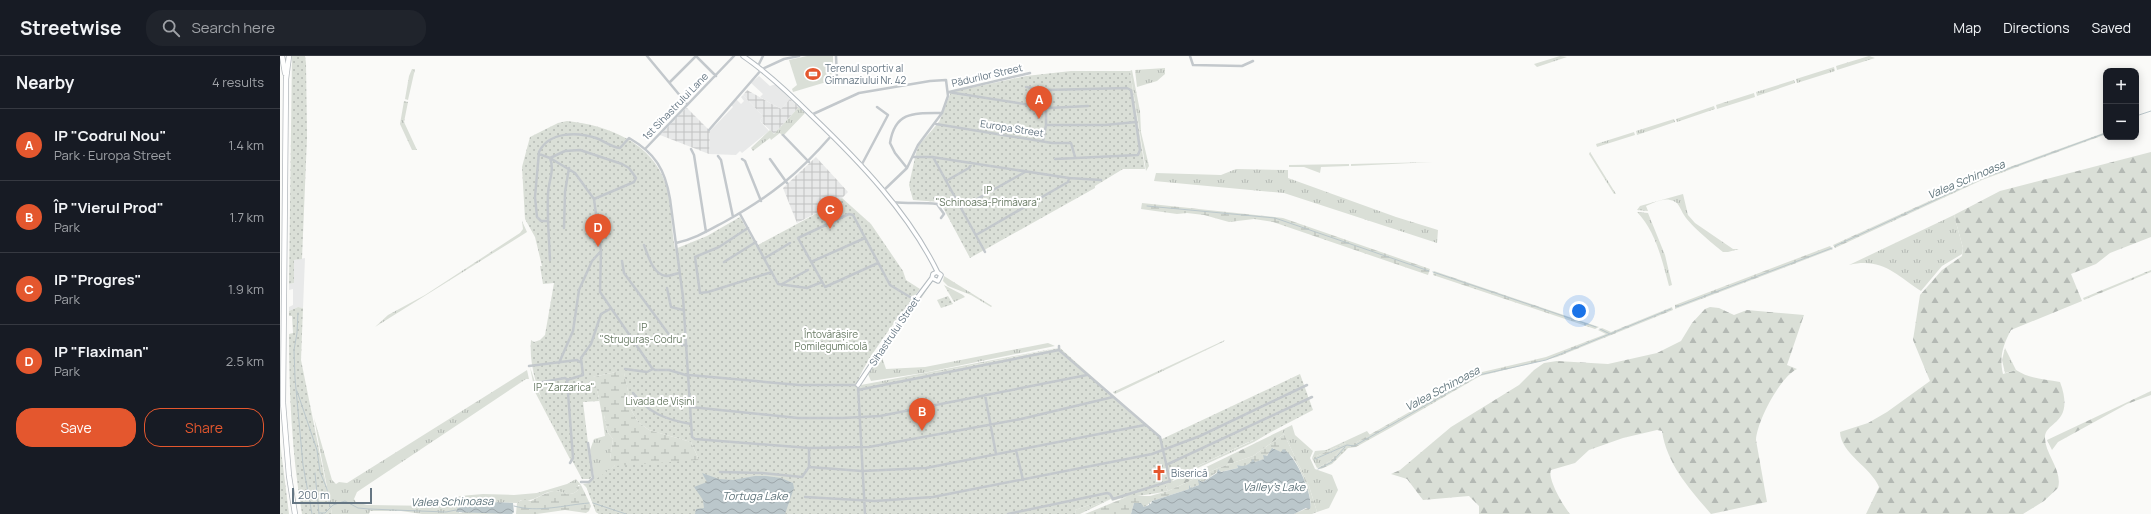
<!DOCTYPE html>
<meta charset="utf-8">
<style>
body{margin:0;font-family:Manrope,sans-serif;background:#20242c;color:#f1f3f6}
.controls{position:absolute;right:12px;top:12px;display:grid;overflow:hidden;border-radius:8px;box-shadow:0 2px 10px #0003}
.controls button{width:36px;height:36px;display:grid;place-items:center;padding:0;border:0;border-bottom:1px solid #363941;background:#171b24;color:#f1f3f6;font:20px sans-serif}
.scale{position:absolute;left:12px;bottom:10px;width:80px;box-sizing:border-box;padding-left:4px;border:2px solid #657683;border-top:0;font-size:11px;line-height:14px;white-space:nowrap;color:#657683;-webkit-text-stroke:3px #fff;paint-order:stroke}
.you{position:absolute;left:1299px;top:255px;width:14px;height:14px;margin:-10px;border:3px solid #fff;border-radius:50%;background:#1a73e8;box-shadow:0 0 0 6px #1a73e833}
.badge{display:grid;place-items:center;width:26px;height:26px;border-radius:50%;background:#e4572e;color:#fff;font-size:13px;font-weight:700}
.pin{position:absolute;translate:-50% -33px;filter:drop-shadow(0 1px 2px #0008)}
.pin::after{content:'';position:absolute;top:21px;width:14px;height:12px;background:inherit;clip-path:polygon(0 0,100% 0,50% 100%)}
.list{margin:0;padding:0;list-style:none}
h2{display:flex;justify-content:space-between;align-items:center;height:52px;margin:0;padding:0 16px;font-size:17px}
h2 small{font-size:13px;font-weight:400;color:#9ea1a6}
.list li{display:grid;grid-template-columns:26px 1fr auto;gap:12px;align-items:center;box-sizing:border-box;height:72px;padding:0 16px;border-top:1px solid #363941}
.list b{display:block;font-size:15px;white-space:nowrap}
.list p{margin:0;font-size:13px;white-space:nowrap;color:#9ea1a6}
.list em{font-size:13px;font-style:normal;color:#9ea1a6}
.actions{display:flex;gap:8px;padding:12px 16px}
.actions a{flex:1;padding:9px 0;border:1px solid #e4572e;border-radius:16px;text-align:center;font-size:14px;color:#e4572e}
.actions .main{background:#e4572e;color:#fff}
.icon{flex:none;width:22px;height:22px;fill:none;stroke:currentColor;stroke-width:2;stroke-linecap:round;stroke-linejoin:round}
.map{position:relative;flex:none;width:1871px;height:458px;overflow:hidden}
header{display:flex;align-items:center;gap:24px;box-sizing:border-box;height:56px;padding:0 20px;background:#171b24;border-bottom:1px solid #363941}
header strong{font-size:19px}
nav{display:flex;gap:22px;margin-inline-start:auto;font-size:14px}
.search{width:280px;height:36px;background:#20242c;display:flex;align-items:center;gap:10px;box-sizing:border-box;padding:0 14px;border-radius:16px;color:#9ea1a6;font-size:15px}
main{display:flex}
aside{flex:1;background:#171b24}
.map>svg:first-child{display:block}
.built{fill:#e8e9e9}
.industrial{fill:url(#industrial-grid)}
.grass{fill:url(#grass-tufts)}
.forest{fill:url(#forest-firs)}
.wetland{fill:url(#wetland-marsh)}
.park{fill:url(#park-dots)}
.pitch{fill:#dadfd7}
.water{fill:url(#water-waves)}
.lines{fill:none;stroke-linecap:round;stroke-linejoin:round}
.stream{stroke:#bbc7cb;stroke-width:1}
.secondary-casing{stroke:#b3babf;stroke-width:5.5}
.highway-casing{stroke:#b4b9bd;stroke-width:6}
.street{stroke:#c3c8cc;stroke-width:2.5}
.secondary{stroke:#fff;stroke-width:3.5}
.highway{stroke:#fff;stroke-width:4.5}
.labels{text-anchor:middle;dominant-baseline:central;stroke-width:4;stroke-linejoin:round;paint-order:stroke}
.poi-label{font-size:10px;fill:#657683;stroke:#fff;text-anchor:start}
.street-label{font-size:10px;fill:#657683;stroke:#fff}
.park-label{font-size:10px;fill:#687a64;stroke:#fff}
.water-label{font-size:11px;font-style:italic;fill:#60757c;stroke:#fff}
</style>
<header>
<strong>Streetwise</strong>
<div class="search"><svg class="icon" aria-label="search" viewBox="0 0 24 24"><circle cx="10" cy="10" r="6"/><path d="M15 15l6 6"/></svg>Search here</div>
<nav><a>Map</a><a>Directions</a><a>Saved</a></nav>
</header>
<main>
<aside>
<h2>Nearby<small>4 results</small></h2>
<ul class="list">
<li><span class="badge">A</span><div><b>IP &quot;Codrul Nou&quot;</b><p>Park · Europa Street</p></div><em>1.4 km</em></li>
<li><span class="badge">B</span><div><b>ÎP &quot;Vierul Prod&quot;</b><p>Park</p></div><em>1.7 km</em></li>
<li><span class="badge">C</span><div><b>IP &quot;Progres&quot;</b><p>Park</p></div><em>1.9 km</em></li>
<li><span class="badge">D</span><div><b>IP &quot;Flaximan&quot;</b><p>Park</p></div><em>2.5 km</em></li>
</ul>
<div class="actions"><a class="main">Save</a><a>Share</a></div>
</aside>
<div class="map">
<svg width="1871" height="458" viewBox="0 0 1871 458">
<defs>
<pattern id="industrial-grid" width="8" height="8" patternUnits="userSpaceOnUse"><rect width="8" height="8" fill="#e8e9e9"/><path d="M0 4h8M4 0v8" fill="none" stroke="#c0c1c2"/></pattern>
<pattern id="grass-tufts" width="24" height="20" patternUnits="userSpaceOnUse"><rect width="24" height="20" fill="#dadfd7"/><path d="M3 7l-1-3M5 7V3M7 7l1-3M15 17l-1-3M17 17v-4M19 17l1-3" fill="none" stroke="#b4b9b4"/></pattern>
<pattern id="forest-firs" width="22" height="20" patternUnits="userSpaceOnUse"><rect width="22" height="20" fill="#dadfd7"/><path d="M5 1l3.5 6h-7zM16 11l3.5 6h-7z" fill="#b4b9b4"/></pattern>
<pattern id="wetland-marsh" width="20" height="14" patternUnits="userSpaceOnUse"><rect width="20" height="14" fill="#dadfd7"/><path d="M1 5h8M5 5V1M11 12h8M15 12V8" fill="none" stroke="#b4b9b4"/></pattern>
<pattern id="park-dots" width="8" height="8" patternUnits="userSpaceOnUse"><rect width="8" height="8" fill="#dadfd7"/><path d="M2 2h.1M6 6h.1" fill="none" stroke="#b4b9b4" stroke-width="1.8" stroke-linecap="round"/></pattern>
<pattern id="water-waves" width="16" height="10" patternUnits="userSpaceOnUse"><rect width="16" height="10" fill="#bbc7cb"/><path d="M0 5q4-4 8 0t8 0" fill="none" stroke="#9ca6aa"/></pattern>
</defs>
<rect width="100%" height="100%" fill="#fafaf8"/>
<path class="built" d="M479 20 490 30 496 28 510 43 501 53 480 41 483 38 471 27Z
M463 39 483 60 480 65 489 75 462 97 460 95 456 99 429 98 430 75 453 51 451 49 456 43 461 48 464 45 461 41Z
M25 202 23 252 18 251 9 255V251L13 249V233L9 234V228L14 227V204Z"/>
<path class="industrial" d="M467 34 501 53 510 43 519 51 494 78 480 65 483 60 463 39Z
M407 52 430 75 429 98 380 79 405 53Z
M536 101 568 136 558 146 517 167 503 132Z"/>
<path class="grass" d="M1280 0 1287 1 1257 11 1254 8Z
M1589 0 1595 2 1557 14 1556 10Z
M1554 11 1555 15 1517 27 1516 23Z
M885 12V18L877 25 857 31 855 14Z
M132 13H135L128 44 125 43 129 20Z
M852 14 860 55 861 76 869 110 866 115 850 15Z
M1514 24 1515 27 1477 40 1476 36Z
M1474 37 1475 41 1437 53 1436 49Z
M124 45 128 46 124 66 137 94H132L120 68Z
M1434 50 1435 53 1397 66 1396 63Z
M519 51 525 57 504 79 502 80 500 77 491 84 490 82 473 95 471 92 490 74 494 78Z
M1394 63 1395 66 1357 79 1356 75Z
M1354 76 1355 79 1317 91 1316 88Z
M1310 96 1336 138H1334L1309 98Z
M1153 106 1071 110V108Z
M1069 108V110L1041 111 1040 117 1024 111H1009V109Z
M956 113 1008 114V122L1116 161 1158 174 1157 187 1004 137 874 125 876 117 941 119Z
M1403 138 1408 159 1415 167 1453 193H1459L1448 196H1443C1432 187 1411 170 1404 159 1400 153 1399 145 1390 144 1383 142 1373 147 1366 150L1368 155 1357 154 1360 150Z
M1357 156 1368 157 1385 199 1392 229 1389 230C1382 204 1376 176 1357 156Z
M1674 159 1683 192 1682 198 1662 210 1641 235C1616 219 1602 201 1569 209Z
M242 165 247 176 95 271 108 259 145 239 240 177 243 173Z
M664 220 712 250 711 251 691 239 668 230 663 225Z
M651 226H652L602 301 606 313 645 311 768 287 775 290 643 317 591 325 588 318Z
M664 229 683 239 685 241 674 246Z
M945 284 943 286 835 338 833 336Z
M777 292H778L580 332 581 329Z
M1725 292 1736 314 1725 317 1722 304Z
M250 311 258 335 292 403 291 405 255 336Z
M247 314 249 323H246L77 436 74 443 76 446 87 449 159 450 180 440 203 438 234 439 257 437 287 428 296 423 301 429H298V434C288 443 284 434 274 435 261 436 258 446 241 444L237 447 210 446 179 448V457L191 455 227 458H142L121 455H90L89 458H52L34 362 52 424 56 428 59 426 67 427Z
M322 359H324L328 377 333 383 330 403 335 410 306 431 303 428 309 427 314 421 310 394 314 383 325 380Z
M1012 369 1015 379 1033 395 1030 402 1035 413 1052 419 1058 434 1049 452 1037 456 1029 430 1002 374Z
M1087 375 1090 379 1075 387H1066L1032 402 1035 395 1046 394Z
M989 377 974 386 892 424V422Z
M1063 391 1050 405 1037 412 1033 404Z
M831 443 800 458H796L795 454 809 449 810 451Z"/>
<path class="forest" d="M1871 96V181L1830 197 1816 208 1791 218 1802 245 1731 274C1723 289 1719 301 1723 318L1736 314C1750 323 1764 323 1780 326 1796 369 1764 365 1765 382 1765 398 1783 415 1778 432L1764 445 1743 458H1586L1599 431C1591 411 1561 398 1560 376L1588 367 1607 356 1650 325 1633 284 1640 239 1662 214 1682 200 1683 192 1674 159 1720 135Z
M1871 214V216L1804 244 1803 242Z
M1430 251 1439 252 1454 259 1467 254 1524 259 1507 309 1517 313C1500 321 1477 365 1476 384L1487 446 1431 458C1410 433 1387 409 1382 375L1377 374 1343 382 1309 394 1295 407 1271 414C1267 423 1284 451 1290 458H1199V450L1189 440 1143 444 1127 423 1111 418 1120 414 1171 371 1239 329 1254 314 1264 307 1277 305 1328 308 1377 297 1401 285 1412 267 1425 253Z
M1871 335V339L1847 348 1778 386 1772 394 1767 384Z
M1002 374 1004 378 973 400 938 412 888 435 885 428 918 415Z"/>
<path class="wetland" d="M1826 76 1824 79 1702 124 1555 192 1553 189 1702 121Z
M862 147 1003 162 1150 213 1148 219 993 166 974 163 949 166 924 159 907 157 897 158 861 153Z
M1550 190 1553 193 1395 253V249Z
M1154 215 1319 271 1315 273 1153 219Z
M1392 251 1393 254 1277 301 1200 320 1112 371 1076 391 1068 392 1052 408 1041 413 1037 412 1050 405 1062 392 1033 404 1032 402 1066 387H1075L1198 317 1266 301 1326 278 1318 274 1322 272 1331 276Z
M336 316H344L349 340V350L358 366 369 374 411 386 419 404 415 458H319L316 456 306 430 335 410 331 407 330 403 333 383 328 377 324 359H322L317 333 313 332V321Z
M1004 378 1029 430 1037 456 1032 458H1014L1030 451C1034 442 1017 403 1010 399 1004 395 998 397 993 392L984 403 962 411 957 409 958 412 940 416V414L923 426 919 425V429L911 432 910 430 909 433 872 445 865 451 854 447 851 458H805L849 440H870L888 435 938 412 973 400Z
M301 429 311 450 309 455 306 457 285 454 257 458H236L237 447C242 443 244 443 251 445 257 442 267 436 274 435 284 434 288 443 298 434L296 431Z"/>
<path class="park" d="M12 0H25L26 7 27 81 22 203 14 204V227L9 228Z
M791 15H850L865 113H843L815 130V132L690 202 660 146 633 144 629 129 636 97 639 89 659 66 671 36 746 20Z
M287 65C328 69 373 87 386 129 392 149 391 172 395 193L427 180 460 161 476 190 558 146 562 142 591 168 623 215 626 224 640 233C629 248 575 315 577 332L780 292 882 383 1020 318 1033 354 974 385 973 384 892 422 893 426 885 428 888 435C868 440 850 439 832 445L831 443 810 451 809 449 795 454 796 458H319L316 456 306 430 335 410 419 404 411 386 369 374 358 366 349 350V340L344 317 336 316 313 321V332H317L319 345 303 346 312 420 310 423H302C281 381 247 332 251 284L254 286 260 284 265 279 274 227 263 228 260 210H262L255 181 245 163 242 111 250 81 278 67Z
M668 240 673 248 661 252 657 244Z
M18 251 23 252 21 304 52 458H22C12 398 9 339 9 278L13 277 12 260H9V255Z
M0 386 9 458H0Z"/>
<path class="pitch" d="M527 0H553V24L513 36 512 33 517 29 509 4Z"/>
<path class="water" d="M992 392 1001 396 1003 393C1015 398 1034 440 1030 453L1026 452 1014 458H851L854 447H861L864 451 869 449V447L871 448 872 445 909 433V429L911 432 919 429 918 424 923 426 937 417 938 413 941 416 958 412 957 409C963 411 969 410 973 403L975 406 984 403 983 399 987 400Z
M422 417 439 423 453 424 475 420H486L501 422 513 427 514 432 505 458H415L416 453 424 452 423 444 414 431 427 426Z
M210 446 233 447 234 456 232 458H227L176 456 179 448Z"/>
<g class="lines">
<path class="stream" d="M1856 60 1871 55
M867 150 995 162 1149 215
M1555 190 1703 122 1826 77
M1153 216 1316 271
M1396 251 1552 192
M18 257 17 277 14 294 15 322 23 409 32 458
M1320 273 1330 278
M17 335 37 394 40 416 47 433 50 451
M1035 403 1067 389 1074 390 1199 319 1266 304 1391 253
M1038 413 1052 406 1065 391
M35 417 39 458
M313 447 346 458
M234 450C258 457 284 449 309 447
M39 457H45L53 449 65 445 78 452 89 453 166 456 176 454"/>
<g class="secondary-casing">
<path id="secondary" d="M463 0C488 17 510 38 532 60 579 105 629 157 658 217
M578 329 625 258 652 222 653 218 657 216 661 219 658 225 652 222"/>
</g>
<g class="highway-casing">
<path id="highway" d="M2 0 5 17
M9 0 6 23 3 347 9 420 15 458"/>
</g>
<path class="street" d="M367 0 407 48
M910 0 913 9 962 10 973 5
M478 10 483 0
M554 25 557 22 556 0
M390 26 416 0 436 20
M746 31 766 34 847 32 851 34 856 66 825 69H766
M668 36 769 52 808 50
M669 36 750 17
M531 59 579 37 650 25 666 24 668 40 662 57 638 89 627 112 603 135
M656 68 772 87H791L795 101
M429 74 482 13 504 3 519 0
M503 79 529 106
M763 85 766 69V34
M366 92 454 0
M411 93 414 99 426 176
M259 98 270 102 295 117 314 143 321 195 312 205 299 234 293 275 279 307
M438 100 441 104 453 161
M633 101H652L789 122 821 124
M653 101 705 196
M462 103 465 105 481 145
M490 103 507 127
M775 103 858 99 860 94 856 66
M581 110 608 59 597 51
M627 112 615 97 610 87C615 55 634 57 662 57
M666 125 689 112 692 107
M613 146C628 148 642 146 657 148L664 158 661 162
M681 152 745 116
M460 158 498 228 527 232 542 226
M268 165H261L257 161 255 141 259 96C269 75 298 76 316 82 324 85 331 91 340 92L349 82C375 97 385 113 390 143L403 241 412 381 415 383 529 392 589 391 741 363 833 341
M284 172 285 136 289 112
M468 172 439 191 415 201 420 237 428 236 492 216
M696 179 788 126 789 122
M396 187C415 183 429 174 446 165 491 140 518 118 552 79
M364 189C368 199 373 219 386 220 390 220 395 218 399 217
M321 195 320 236 372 312 375 314H389L409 320
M485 202 510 187
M270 204C269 182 267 160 268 139 268 126 275 115 270 102L285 95 300 94 342 108 349 112 356 122 354 126 314 143
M342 205 344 217 390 280 395 286 407 290
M444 206 476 186
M531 206 585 182
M598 207 545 231 518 182 569 158 573 159 610 229 635 244
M502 228 528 214
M387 232 391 251 403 254
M249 310 297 304 300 306
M345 313 367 316 373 313
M409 319 519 329H578L585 458
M257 327 285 322 288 324
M578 334 779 294
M353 337C368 357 387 364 411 368
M705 339 716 398
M411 351 518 362H563L600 360 807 319
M736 394 743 424
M290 407 293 402 287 324 303 319 301 302 311 288 321 258 330 253
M886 409 1032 341
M529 411 582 415 646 412 865 369
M440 416 482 417 522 421 529 411V392
M301 426H309L313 422 308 387
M525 441 595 445 653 441 872 398 920 380 1027 329
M728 458 827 437 830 438 833 443 890 425 880 381 779 294V290"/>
<use href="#secondary" class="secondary"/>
<use href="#highway" class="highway"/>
</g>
<defs>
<g id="stadium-bare" transform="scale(1.2)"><path d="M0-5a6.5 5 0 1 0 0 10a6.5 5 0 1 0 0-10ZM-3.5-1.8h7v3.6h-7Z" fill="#e4572e" stroke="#fff" stroke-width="2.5" paint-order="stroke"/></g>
<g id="church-bare" transform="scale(1.2)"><path d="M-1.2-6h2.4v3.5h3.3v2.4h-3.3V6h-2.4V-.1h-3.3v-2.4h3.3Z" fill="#e4572e" stroke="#fff" stroke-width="2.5" paint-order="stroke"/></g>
</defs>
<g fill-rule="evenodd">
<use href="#stadium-bare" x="533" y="18"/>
<use href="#church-bare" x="879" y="417"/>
</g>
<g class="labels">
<g class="poi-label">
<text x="545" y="12">Terenul sportiv al<tspan x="545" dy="12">Gimnaziului Nr. 42</tspan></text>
<text x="891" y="417">Biserică</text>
</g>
<g class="street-label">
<text transform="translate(707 19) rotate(-13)">Pădurilor Street</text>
<text transform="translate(395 50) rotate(-46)">1st Sihastrului Lane</text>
<text transform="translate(732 72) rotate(9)">Europa Street</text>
<text transform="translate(614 275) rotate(-56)">Sihastrului Street</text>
</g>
<g class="park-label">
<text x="708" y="134">IP<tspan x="708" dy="12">"Schinoasa-Primăvara"</tspan></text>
<text x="363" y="271">IP<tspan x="363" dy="12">"Struguraș-Codru"</tspan></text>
<text x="551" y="278">Întovărășire<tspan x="551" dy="12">Pomilegumicolă</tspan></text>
<text x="284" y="331">IP "Zarzarica"</text>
<text x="380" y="345">Livada de Vișini</text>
</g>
<g class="water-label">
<text transform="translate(1686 123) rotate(-23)">Valea Schinoasa</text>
<text transform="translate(1162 332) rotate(-28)">Valea Schinoasa</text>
<text x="994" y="430">Valley's Lake</text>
<text x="475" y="439">Tortuga Lake</text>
<text transform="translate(172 445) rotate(-1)">Valea Schinoasa</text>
</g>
</g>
</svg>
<div class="controls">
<button>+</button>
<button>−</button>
</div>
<div class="scale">200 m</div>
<div class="you"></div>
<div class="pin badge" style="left:759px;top:63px">A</div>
<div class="pin badge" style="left:642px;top:375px">B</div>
<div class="pin badge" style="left:550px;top:173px">C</div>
<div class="pin badge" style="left:318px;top:191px">D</div>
</div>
</main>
